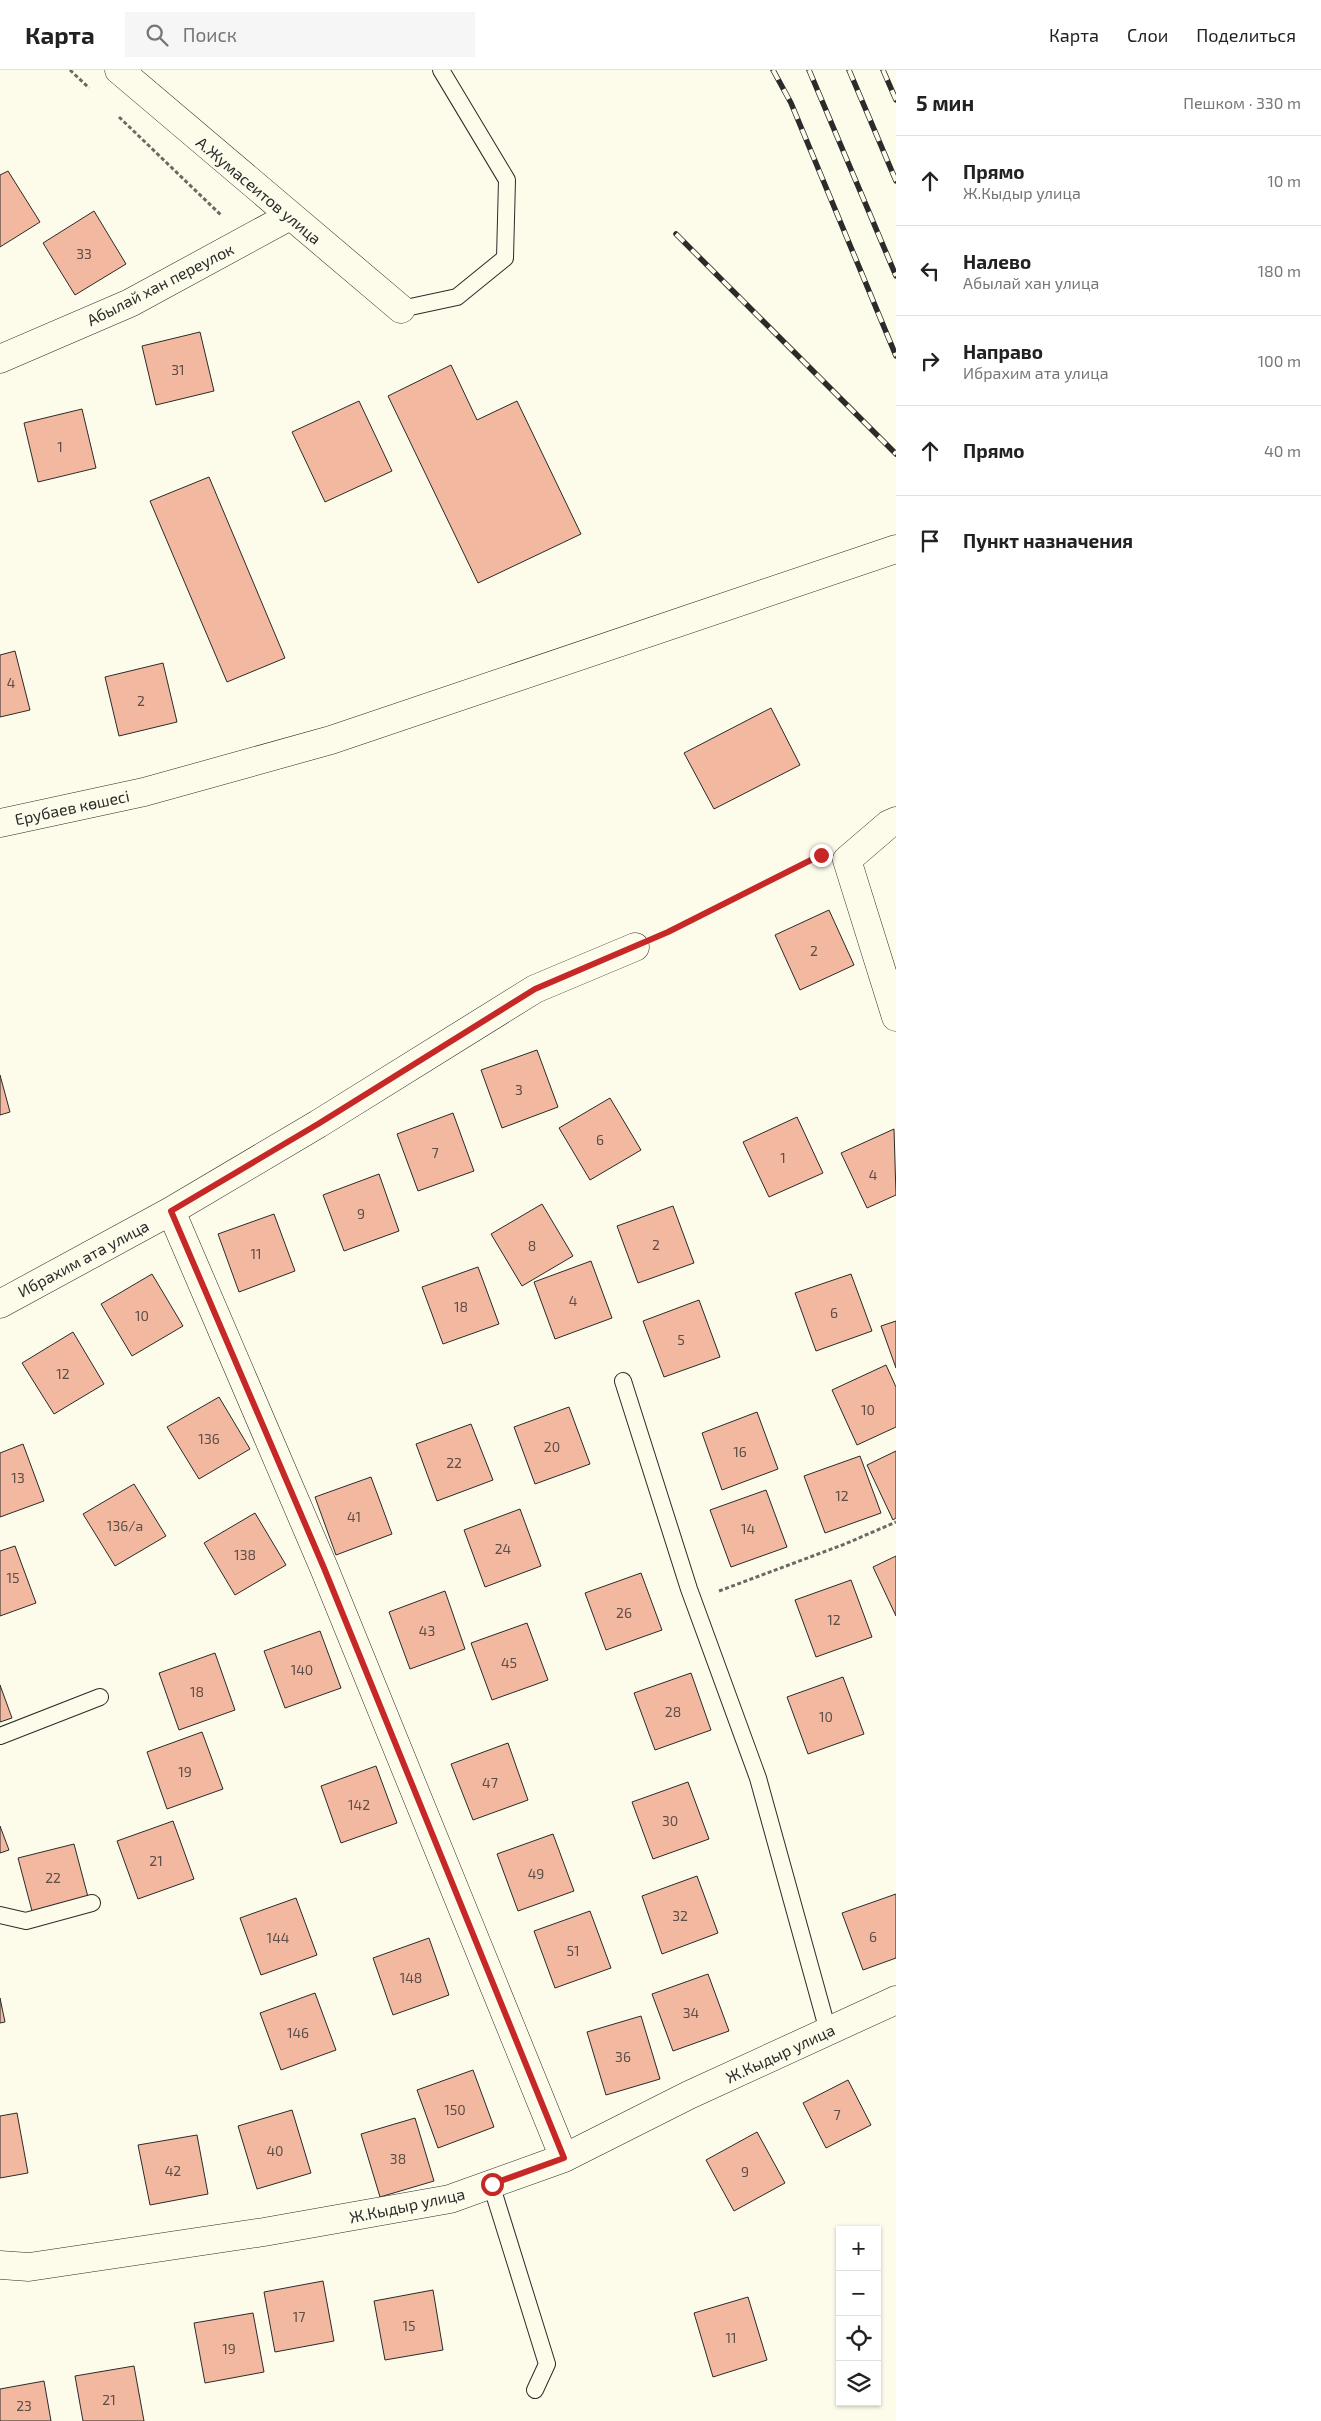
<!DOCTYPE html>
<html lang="ru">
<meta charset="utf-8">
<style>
body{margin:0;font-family:"Exo 2",sans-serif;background:#f6f6f6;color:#222}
.controls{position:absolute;right:15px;bottom:15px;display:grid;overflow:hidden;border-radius:0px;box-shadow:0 1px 4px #0004}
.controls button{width:45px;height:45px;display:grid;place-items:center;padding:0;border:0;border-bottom:1px solid #e0e0e0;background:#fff;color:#222;font:25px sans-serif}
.stop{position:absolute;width:15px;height:15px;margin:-11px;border:4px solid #c62828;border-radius:50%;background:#fff}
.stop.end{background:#c62828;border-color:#fff;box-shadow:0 1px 5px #0008}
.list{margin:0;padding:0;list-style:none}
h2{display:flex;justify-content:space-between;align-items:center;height:65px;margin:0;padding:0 20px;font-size:21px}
h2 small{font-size:16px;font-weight:400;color:#767676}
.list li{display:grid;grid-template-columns:32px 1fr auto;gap:15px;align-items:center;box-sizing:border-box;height:90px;padding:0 20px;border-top:1px solid #e0e0e0}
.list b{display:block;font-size:19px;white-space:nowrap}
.list p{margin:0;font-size:16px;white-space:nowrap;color:#767676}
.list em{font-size:16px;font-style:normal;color:#767676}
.icon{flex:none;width:28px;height:28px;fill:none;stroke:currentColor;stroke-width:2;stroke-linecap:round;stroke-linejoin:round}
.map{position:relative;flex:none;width:896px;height:2351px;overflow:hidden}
header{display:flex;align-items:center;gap:30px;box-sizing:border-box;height:70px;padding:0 25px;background:#fff;border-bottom:1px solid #e0e0e0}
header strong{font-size:24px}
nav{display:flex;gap:28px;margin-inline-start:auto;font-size:18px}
.search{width:350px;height:45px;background:#f6f6f6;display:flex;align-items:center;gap:12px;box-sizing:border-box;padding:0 18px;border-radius:0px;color:#767676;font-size:19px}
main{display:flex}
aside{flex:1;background:#fff}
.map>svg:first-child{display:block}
.building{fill:#f2b8a0;stroke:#2b2b2b}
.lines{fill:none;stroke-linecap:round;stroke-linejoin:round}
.service-casing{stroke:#2b2b2b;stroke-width:18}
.minor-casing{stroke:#2b2b2b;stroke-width:29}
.secondary-casing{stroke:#2b2b2b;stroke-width:29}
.path{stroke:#6a6964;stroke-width:3;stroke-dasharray:4 2.5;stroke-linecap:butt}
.service{stroke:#fdfbea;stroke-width:16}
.minor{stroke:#fdfbea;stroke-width:28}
.secondary{stroke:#fdfbea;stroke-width:28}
.rail-casing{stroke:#2b2b2b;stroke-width:5.5}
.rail{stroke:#fdfbea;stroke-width:4;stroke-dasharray:11;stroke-linecap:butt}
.route{stroke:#c62828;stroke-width:6}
.labels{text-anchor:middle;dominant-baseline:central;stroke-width:4;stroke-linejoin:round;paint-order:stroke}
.number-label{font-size:14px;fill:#5d4e48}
.street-label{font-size:16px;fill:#2b2b2b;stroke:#fdfbea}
</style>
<header>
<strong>Карта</strong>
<div class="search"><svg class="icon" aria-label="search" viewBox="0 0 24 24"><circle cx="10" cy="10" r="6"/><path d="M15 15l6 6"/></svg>Поиск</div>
<nav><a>Карта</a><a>Слои</a><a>Поделиться</a></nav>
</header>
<main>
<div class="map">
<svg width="896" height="2351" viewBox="0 0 896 2351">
<rect width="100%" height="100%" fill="#fdfbea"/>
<path class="building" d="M8 101 40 152 0 177V105Z
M94 141 126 194 75 225 43 173Z
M200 262 214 321 156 335 142 276Z
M451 295 477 350 517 331 581 464 478 513 388 326Z
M359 331 392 401 325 432 292 362Z
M82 339 96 398 38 412 24 353Z
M209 407 285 588 227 612 150 431Z
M15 581 30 640 0 647V585Z
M163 593 177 652 119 666 105 607Z
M771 638 800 695 714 739 684 683Z
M829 840 854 895 800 920 775 865Z
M537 980 558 1037 502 1058 481 1000Z
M0 1005 10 1042 0 1045Z
M610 1028 641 1080 590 1110 559 1058Z
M453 1043 474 1101 418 1121 397 1064Z
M797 1047 823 1103 769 1127 743 1072Z
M894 1059 896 1125 867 1138 841 1083Z
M379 1104 399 1161 344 1181 323 1125Z
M542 1134 573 1186 522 1216 491 1164Z
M673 1136 694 1193 638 1213 617 1156Z
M274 1144 295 1201 239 1222 218 1164Z
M591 1191 612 1248 555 1269 534 1212Z
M478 1197 499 1254 443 1274 422 1217Z
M152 1204 183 1256 132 1286 101 1234Z
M851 1204 872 1261 816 1281 795 1223Z
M699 1230 720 1287 664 1307 643 1251Z
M896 1251V1298L881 1256Z
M73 1262 104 1314 54 1344 22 1293Z
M886 1295 896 1317V1357L857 1375 832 1320Z
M219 1327 250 1379 199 1409 167 1357Z
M569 1337 590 1394 535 1414 514 1357Z
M757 1342 778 1399 722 1420 702 1363Z
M471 1354 493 1410 437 1431 416 1374Z
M23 1374 44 1431 0 1447V1383Z
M896 1381V1448L893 1450 867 1395Z
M860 1386 881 1443 825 1463 804 1406Z
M371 1407 392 1464 336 1485 315 1427Z
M134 1414 166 1466 115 1496 83 1444Z
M766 1420 787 1477 731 1497 710 1440Z
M520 1439 541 1496 485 1517 464 1460Z
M255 1443 286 1495 235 1525 204 1473Z
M15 1476 36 1533 0 1546V1481Z
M896 1486V1546L873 1497Z
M641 1503 662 1560 606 1580 585 1523Z
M851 1510 872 1567 816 1587 795 1530Z
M445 1521 465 1579 410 1599 389 1542Z
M527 1553 548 1610 492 1630 471 1573Z
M320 1561 341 1618 285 1638 264 1581Z
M215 1583 235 1640 179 1660 159 1603Z
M691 1603 711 1660 655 1680 634 1623Z
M843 1607 864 1664 808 1684 787 1627Z
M0 1615 12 1648 0 1652Z
M202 1662 223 1719 167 1739 147 1682Z
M508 1673 528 1730 473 1750 451 1694Z
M376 1696 397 1753 341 1773 321 1716Z
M688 1712 709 1769 653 1789 632 1732Z
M173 1751 194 1809 138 1829 117 1771Z
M0 1756 9 1780 0 1783Z
M553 1764 574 1821 518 1841 497 1784Z
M74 1774 88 1827 32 1841 18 1788Z
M697 1806 718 1863 662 1884 642 1826Z
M896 1824V1888L863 1900 842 1843Z
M296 1828 317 1885 261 1905 240 1848Z
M590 1841 611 1898 555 1918 534 1861Z
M429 1868 449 1925 393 1945 373 1888Z
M708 1904 729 1961 673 1981 652 1924Z
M315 1923 336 1980 281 2000 260 1943Z
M0 1928 5 1952 0 1953Z
M641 1946 660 2009 606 2025 587 1962Z
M473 2000 494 2057 438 2078 417 2020Z
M848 2010 871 2055 826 2078 803 2033Z
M292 2040 311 2103 257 2119 238 2056Z
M17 2043 28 2103 0 2108V2046Z
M415 2048 434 2111 380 2127 361 2064Z
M757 2062 785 2113 734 2141 706 2090Z
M197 2065 208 2124 150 2135 138 2075Z
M323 2211 334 2271 275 2282 264 2222Z
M433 2220 443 2280 385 2290 374 2231Z
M748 2227 767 2290 713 2307 694 2243Z
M253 2243 264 2302 205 2313 194 2253Z
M134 2296 144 2351H83L75 2306Z
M44 2311 51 2351H0V2319Z"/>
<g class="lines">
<g class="service-casing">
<path id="service" d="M401 239 457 227 505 188 507 110 441 0
M623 1311 689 1519 758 1708 828 1961
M0 1666 100 1627
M0 1845 26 1851 92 1833
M491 2114 547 2294 535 2320"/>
</g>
<g class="minor-casing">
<path id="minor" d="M119 0 401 239
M0 289 130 233 290 146
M896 751 889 754 847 790 896 947
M171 1141 324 1498 564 2088
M0 1234 171 1141 318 1054 535 919 635 877
M0 2195 29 2197 264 2162 450 2129 564 2088 689 2025 896 1930"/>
</g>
<g class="secondary-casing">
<path id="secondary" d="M0 753 144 722 331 670 896 479"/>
</g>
<path class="path" d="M70 0 89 18
M119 47 221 145
M664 864 815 788
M719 1521 845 1474 896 1452"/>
<use href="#service" class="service"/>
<use href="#minor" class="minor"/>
<use href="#secondary" class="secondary"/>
<g class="rail-casing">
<path id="rail" d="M773 0 791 33 896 286
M809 0 896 206
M849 0 896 111
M883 0 896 30
M676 164 896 384"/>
</g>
<use href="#rail" class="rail"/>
</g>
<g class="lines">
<path class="route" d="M492 2114 564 2088 324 1498 171 1141 318 1054 535 919 668 862 821 785"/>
</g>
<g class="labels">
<g class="number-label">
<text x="84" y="183">33</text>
<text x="178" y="299">31</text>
<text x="60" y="376">1</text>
<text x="11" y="612">4</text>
<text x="141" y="630">2</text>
<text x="814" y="880">2</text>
<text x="519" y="1019">3</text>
<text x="600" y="1069">6</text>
<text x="435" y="1082">7</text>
<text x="783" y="1087">1</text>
<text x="873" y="1104">4</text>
<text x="361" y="1143">9</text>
<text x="656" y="1174">2</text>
<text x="532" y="1175">8</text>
<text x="256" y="1183">11</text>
<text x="573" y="1230">4</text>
<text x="461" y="1236">18</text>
<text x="834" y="1242">6</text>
<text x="142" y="1245">10</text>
<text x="681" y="1269">5</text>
<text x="63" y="1303">12</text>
<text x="868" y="1339">10</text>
<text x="209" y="1368">136</text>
<text x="552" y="1376">20</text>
<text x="740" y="1381">16</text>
<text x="454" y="1392">22</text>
<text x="18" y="1407">13</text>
<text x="842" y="1425">12</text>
<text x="354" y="1446">41</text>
<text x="125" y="1455">136/а</text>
<text x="748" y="1458">14</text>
<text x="503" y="1478">24</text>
<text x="245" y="1484">138</text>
<text x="13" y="1507">15</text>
<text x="624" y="1542">26</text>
<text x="834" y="1549">12</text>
<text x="427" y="1560">43</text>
<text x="509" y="1592">45</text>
<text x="302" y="1599">140</text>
<text x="197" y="1621">18</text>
<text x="673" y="1641">28</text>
<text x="826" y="1646">10</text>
<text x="185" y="1701">19</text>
<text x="490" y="1712">47</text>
<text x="359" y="1734">142</text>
<text x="670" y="1750">30</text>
<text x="156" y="1790">21</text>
<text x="536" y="1803">49</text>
<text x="53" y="1807">22</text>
<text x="680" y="1845">32</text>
<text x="873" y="1866">6</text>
<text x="278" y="1867">144</text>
<text x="573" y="1880">51</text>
<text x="411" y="1907">148</text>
<text x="691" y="1942">34</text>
<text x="298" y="1962">146</text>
<text x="623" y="1986">36</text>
<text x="455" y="2039">150</text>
<text x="837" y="2044">7</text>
<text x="275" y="2080">40</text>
<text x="398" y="2088">38</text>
<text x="173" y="2100">42</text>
<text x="745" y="2101">9</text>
<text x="299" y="2246">17</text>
<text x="409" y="2255">15</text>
<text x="731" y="2267">11</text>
<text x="229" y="2278">19</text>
<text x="109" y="2329">21</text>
<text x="24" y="2335">23</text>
</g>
<g class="street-label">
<text transform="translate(259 120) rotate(40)">А.Жумасеитов улица</text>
<text transform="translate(160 214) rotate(-27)">Абылай хан переулок</text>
<text transform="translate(72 737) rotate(-12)">Ерубаев көшесі</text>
<text transform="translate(83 1188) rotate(-28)">Ибрахим ата улица</text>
<text transform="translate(780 1983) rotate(-25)">Ж.Кыдыр улица</text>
<text transform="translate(407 2135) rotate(-12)">Ж.Кыдыр улица</text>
</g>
</g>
</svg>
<div class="controls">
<button>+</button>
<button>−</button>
<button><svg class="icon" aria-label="locate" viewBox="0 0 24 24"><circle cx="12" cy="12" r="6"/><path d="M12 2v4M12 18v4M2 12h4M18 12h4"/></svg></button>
<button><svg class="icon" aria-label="layers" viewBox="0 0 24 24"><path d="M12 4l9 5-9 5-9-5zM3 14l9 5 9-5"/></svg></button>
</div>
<div class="stop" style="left:492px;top:2114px"></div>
<div class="stop end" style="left:821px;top:785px"></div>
</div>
<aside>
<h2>5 мин<small>Пешком · 330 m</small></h2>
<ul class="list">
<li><svg class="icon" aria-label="ahead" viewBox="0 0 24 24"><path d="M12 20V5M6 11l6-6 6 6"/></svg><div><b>Прямо</b><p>Ж.Кыдыр улица</p></div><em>10 m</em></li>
<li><svg class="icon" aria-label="left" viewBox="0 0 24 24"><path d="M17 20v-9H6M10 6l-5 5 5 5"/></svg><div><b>Налево</b><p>Абылай хан улица</p></div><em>180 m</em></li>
<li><svg class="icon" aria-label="right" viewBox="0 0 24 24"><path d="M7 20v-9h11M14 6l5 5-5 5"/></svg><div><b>Направо</b><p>Ибрахим ата улица</p></div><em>100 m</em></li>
<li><svg class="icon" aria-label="ahead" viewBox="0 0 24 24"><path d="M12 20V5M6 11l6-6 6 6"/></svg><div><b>Прямо</b></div><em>40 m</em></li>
<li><svg class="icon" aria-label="arrive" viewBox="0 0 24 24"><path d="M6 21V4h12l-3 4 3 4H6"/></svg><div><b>Пункт назначения</b></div></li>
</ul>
</aside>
</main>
